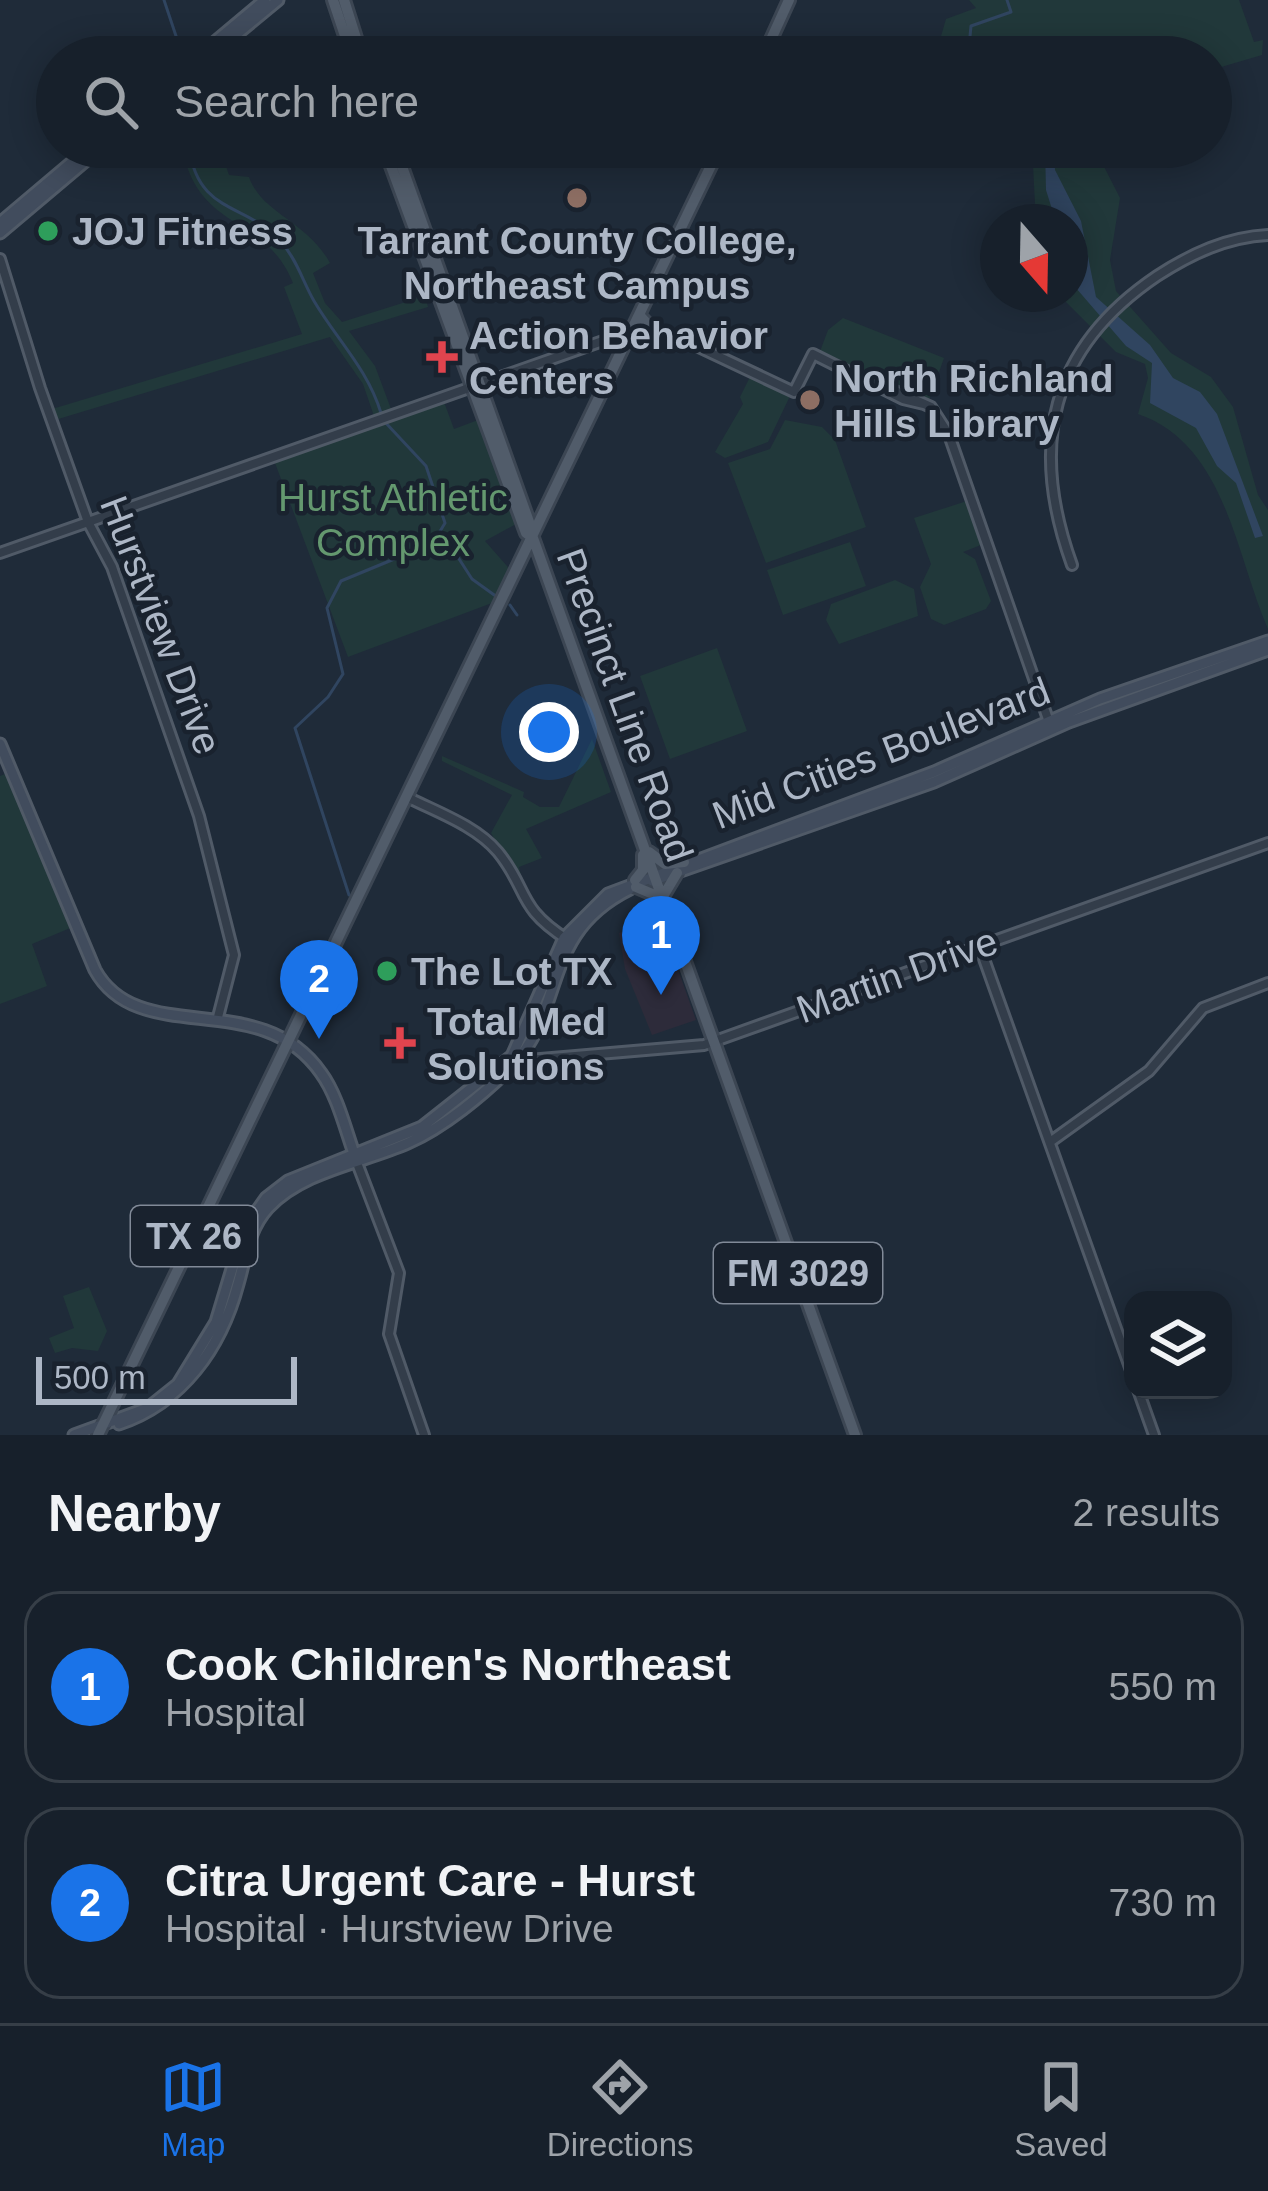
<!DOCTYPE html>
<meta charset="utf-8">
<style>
body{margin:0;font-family:Arial,sans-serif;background:#202833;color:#f1f3f6}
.controls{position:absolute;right:36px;bottom:36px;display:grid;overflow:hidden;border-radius:24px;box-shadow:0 6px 30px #0003}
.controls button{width:108px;height:108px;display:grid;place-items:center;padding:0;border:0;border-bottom:3px solid #363e47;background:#17202b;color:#f1f3f6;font:60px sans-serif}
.compass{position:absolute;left:980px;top:204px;width:108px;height:108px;border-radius:50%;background:#17202b;box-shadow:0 6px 30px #0003;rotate:160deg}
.scale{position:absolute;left:36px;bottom:30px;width:261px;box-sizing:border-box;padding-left:12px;border:6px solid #adb7c6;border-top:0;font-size:33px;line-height:42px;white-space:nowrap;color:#adb7c6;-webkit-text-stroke:9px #19222e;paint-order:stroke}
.you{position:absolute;left:549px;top:732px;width:42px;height:42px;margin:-30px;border:9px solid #fff;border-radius:50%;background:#1a73e8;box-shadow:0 0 0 18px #1a73e833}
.badge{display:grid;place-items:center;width:78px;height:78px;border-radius:50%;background:#1a73e8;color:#fff;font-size:39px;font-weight:700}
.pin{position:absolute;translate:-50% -99px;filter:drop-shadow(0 3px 6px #0008)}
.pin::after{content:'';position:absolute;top:63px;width:42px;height:36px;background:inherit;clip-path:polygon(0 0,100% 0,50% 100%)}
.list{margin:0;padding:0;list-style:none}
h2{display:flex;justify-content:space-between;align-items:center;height:156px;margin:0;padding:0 48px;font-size:51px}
h2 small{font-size:39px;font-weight:400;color:#9ea3a9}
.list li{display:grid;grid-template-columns:78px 1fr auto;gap:36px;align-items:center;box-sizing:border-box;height:192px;margin:0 24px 24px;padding:0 24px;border:3px solid #363e47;border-radius:36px}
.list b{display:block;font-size:45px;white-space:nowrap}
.list p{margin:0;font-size:39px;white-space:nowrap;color:#9ea3a9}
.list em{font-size:39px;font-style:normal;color:#9ea3a9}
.icon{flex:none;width:66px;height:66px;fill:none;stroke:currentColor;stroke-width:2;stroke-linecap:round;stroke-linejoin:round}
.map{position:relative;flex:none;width:1268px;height:1435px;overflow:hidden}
.search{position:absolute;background:#17202b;box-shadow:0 6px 30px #0003;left:36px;right:36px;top:36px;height:132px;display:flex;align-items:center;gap:30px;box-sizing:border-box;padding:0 42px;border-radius:66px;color:#9ea3a9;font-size:45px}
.sheet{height:588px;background:#17202b}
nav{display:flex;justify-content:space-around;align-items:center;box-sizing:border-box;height:168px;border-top:3px solid #363e47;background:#17202b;font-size:33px;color:#9ea3a9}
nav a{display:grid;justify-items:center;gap:6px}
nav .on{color:#1a73e8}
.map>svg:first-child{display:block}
.medical{fill:#2d2b3a}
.green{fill:#21383a}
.water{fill:#304560}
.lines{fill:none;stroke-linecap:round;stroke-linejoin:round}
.stream{stroke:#304560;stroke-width:3}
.tertiary-casing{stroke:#505a67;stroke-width:14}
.secondary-casing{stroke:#505a67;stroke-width:15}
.primary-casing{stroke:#3c4653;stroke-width:16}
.tertiary{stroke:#333d4a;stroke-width:8}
.secondary{stroke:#414c5d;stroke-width:9}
.primary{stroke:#515c6a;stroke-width:10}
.education-dot{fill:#8d6e63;stroke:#19222e;stroke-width:4.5}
.leisure-dot{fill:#2e9e5b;stroke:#19222e;stroke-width:4.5}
.health-dot{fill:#e0444e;stroke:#19222e;stroke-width:4.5}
.labels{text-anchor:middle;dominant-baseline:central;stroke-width:9;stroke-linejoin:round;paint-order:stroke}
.shield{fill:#19222e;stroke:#818a98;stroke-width:3}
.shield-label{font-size:36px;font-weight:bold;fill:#adb7c6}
.poi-label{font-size:39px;font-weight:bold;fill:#adb7c6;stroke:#19222e;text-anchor:start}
.park-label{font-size:39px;fill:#64986f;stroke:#19222e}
.street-label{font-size:39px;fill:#adb7c6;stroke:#19222e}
</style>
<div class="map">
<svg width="1268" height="1435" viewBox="0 0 1268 1435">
<rect width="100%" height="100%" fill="#1f2b39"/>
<path class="medical" d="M649 921 661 922 696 1020 652 1035 625 969 619 933Z"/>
<path class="green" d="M969 0H1239L1254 42 1263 40 1262 55 1211 70V57H935L946 19 976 8Z
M182 147 221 152 229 175 249 177C262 214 307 221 330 263L313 273 325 303 342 322 425 296 428 307 349 331 375 366 391 409 374 416 363 384 330 337 55 420 52 409 302 334 284 287 293 283C265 213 198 233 182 147Z
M1032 147H1094L1120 198 1110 260 1116 291 1171 353 1211 377 1233 407 1258 495 1268 510V629C1236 557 1226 444 1138 414L1148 378 1145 364 1116 352 1061 297 1070 294V222H1036Z
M843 318 944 358 929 400 819 354 828 330Z
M751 375 790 396 768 442 725 458 715 452 743 404 740 397Z
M444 402 454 429 478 420 516 524 485 541 513 573 500 600 348 657 275 463Z
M785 420 822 427 835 440 866 527 766 563 728 463 770 449Z
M967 501 981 545 963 552 975 559 991 601 986 609 944 625 931 619 920 587 931 564 914 518Z
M850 542 866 586 783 615 767 570Z
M895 580 914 589 918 616 839 644 826 620 831 604Z
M717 648 747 731 670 759 640 676Z
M592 739 611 792 526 829 542 858 519 867 525 892 491 833 512 795 442 761V756L524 792 523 797 540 807H559Z
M10 772 75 926 32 944 47 986 0 1004V776Z
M89 1287 107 1331 98 1351 72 1348 55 1353 49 1338 74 1328 63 1296Z"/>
<path class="water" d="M1045 147H1054L1055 170 1081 221 1096 297 1150 345 1173 378 1200 392 1217 414 1263 536 1255 538 1236 483 1217 466 1196 428 1150 403 1152 363 1126 346 1076 288 1070 274V222H1056L1046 190Z"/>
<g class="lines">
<path class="stream" d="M164 0 183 57
M968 57 971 26 1011 12 1007 0
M189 147C198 216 248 202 282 243 297 260 303 282 314 301 337 340 367 368 381 413
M443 534 472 579 497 597
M510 605 517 615
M349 895 295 728 328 697 343 674 327 608 341 581 433 543 445 523 426 466 384 421"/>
<g class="tertiary-casing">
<path id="tertiary" d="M0 259 40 388 88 522 112 567 199 816 234 955 218 1017
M886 387 931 407 949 435 1049 722
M0 553 634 330 671 334 794 392 813 354 903 399 924 404
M1072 565C1029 446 1049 349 1157 276 1191 254 1227 237 1268 235
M409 798C439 813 476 826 498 852 529 890 516 907 568 940
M979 945 1133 1376
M517 1061 704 1045 1268 843
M1050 1142 1149 1071 1203 1008 1268 983
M357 1163 399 1273 389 1334 424 1435
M1138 1390 1154 1435"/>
</g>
<g class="secondary-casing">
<path id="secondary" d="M197 57 265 0
M209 57 278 0
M0 223 90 147
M0 233 102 147
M0 744 95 970C139 1050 260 985 321 1073 338 1096 346 1132 356 1159
M652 881 934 782 1069 722 1268 650
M119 1424C182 1403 221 1348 238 1284 246 1257 248 1230 268 1208 302 1171 363 1163 408 1143 444 1127 483 1095 511 1067 567 1010 539 934 630 889
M74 1435 148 1408 178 1384 216 1322 244 1229 266 1198 288 1181 422 1127 512 1056 564 938 608 894 934 772 1100 699 1268 641"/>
</g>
<g class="primary-casing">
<path id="primary" d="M333 0 352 57
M344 0 362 57
M763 57 789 0
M384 147 526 533 533 538 855 1435
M395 147 533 533
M640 316 655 332
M649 852 665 864 684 862
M635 880 643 870V855
M636 887 662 898 677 873
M98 1435 720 147"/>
</g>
<use href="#tertiary" class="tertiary"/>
<use href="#secondary" class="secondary"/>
<use href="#primary" class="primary"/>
</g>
<g class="education-dot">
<circle cx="577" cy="198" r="12"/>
<circle cx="810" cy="400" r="12"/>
</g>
<g class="leisure-dot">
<circle cx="48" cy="231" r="12"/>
<circle cx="387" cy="971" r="12"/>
</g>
<g class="health-dot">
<path d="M436 339h12v12h12v12h-12v12h-12v-12h-12v-12h12z"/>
<path d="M394 1025h12v12h12v12h-12v12h-12v-12h-12v-12h12z"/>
</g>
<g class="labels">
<g class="shield">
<rect x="131" y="1206" width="126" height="60" rx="9"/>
<rect x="714" y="1243" width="168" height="60" rx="9"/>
</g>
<g class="shield-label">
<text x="194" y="1236">TX 26</text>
<text x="798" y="1273">FM 3029</text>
</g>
<g class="poi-label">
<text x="72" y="231">JOJ Fitness</text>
<text x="577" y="240" text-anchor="middle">Tarrant County College,<tspan x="577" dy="45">Northeast Campus</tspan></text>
<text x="469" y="335">Action Behavior<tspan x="469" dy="45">Centers</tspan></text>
<text x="834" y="378">North Richland<tspan x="834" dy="45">Hills Library</tspan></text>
<text x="411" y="971">The Lot TX</text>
<text x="427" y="1021">Total Med<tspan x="427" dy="45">Solutions</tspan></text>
</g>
<g class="park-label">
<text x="393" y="497">Hurst Athletic<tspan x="393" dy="45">Complex</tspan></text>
</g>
<g class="street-label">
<text transform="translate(161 625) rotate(69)">Hurstview Drive</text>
<text transform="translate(625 705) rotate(70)">Precinct Line Road</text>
<text transform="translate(881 753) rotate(-21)">Mid Cities Boulevard</text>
<text transform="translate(897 975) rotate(-20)">Martin Drive</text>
</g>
</g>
</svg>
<div class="controls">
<button><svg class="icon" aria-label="layers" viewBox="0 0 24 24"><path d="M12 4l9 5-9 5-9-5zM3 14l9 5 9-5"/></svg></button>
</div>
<svg class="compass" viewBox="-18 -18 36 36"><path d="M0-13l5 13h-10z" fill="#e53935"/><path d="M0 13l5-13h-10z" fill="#9ea3a9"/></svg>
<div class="scale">500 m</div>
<div class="you"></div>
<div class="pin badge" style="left:661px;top:995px">1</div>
<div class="pin badge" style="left:319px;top:1039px">2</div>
<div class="search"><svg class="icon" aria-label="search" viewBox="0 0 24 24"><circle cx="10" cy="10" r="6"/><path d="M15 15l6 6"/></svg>Search here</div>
</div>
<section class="sheet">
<h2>Nearby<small>2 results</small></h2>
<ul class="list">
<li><span class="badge">1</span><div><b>Cook Children's Northeast</b><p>Hospital</p></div><em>550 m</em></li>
<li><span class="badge">2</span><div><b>Citra Urgent Care - Hurst</b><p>Hospital · Hurstview Drive</p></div><em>730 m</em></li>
</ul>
</section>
<nav>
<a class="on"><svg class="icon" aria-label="map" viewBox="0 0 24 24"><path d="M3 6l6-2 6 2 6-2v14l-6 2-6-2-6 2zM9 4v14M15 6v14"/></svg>Map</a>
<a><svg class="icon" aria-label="directions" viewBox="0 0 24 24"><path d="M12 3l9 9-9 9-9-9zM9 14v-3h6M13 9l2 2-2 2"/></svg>Directions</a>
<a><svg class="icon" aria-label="saved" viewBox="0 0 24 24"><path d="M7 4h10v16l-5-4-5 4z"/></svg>Saved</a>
</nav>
